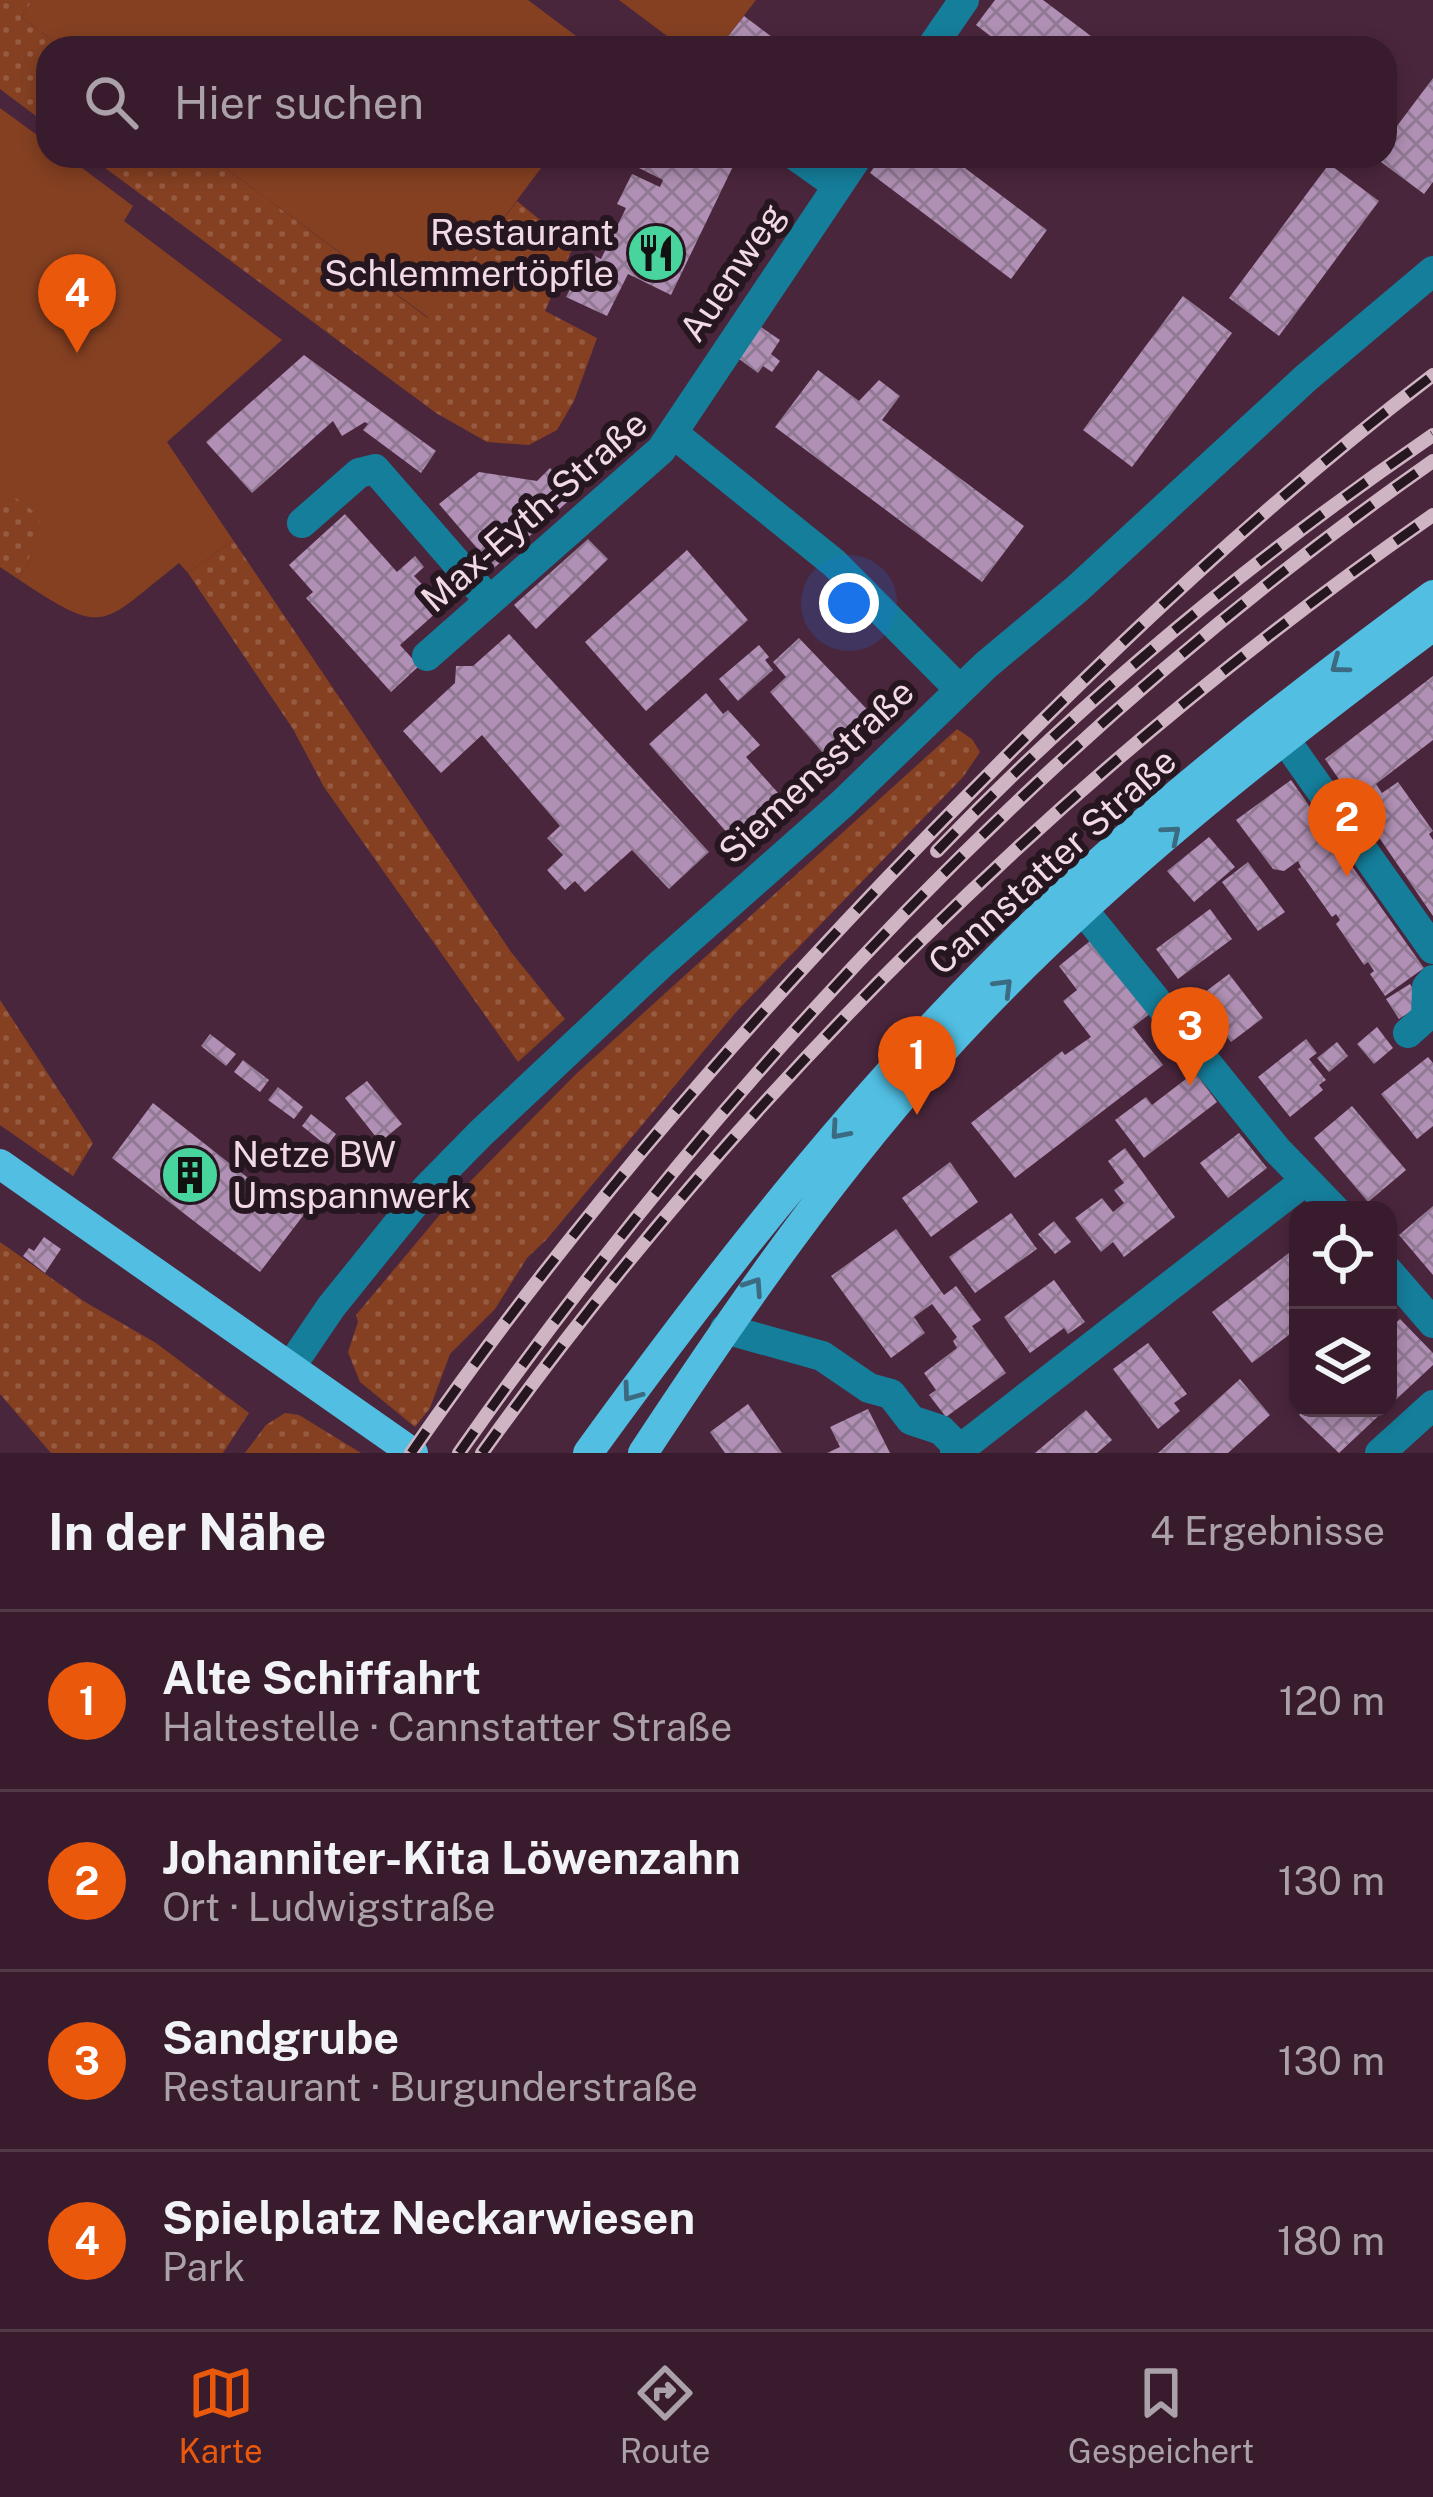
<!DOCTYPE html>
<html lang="de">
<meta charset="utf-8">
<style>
body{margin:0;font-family:"Public Sans",sans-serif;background:#3f2535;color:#f1f3f6}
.controls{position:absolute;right:36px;bottom:36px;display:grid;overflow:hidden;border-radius:24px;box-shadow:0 6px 18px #0003}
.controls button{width:108px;height:108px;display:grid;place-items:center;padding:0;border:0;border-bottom:3px solid #523a49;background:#381c2d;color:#f1f3f6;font:60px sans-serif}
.you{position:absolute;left:849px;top:603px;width:42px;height:42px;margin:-30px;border:9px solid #fff;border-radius:50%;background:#1a73e8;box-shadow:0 0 0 18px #1a73e833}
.badge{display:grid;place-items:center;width:78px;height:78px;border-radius:50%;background:#ea580c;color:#fff;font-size:39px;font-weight:700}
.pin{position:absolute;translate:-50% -99px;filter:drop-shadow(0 3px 6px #0008)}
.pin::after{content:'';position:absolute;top:63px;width:42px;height:36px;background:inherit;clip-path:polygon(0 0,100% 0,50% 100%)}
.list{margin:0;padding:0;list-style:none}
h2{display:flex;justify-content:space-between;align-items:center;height:156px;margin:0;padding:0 48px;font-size:51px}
h2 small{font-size:39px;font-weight:400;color:#aba1aa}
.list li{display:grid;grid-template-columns:78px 1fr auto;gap:36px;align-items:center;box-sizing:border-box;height:180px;padding:0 48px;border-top:3px solid #523a49}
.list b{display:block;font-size:45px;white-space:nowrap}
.list p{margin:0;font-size:39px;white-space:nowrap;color:#aba1aa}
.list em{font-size:39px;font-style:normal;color:#aba1aa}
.icon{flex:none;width:66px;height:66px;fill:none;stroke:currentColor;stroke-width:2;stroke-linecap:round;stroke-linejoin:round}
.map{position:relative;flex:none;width:1433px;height:1453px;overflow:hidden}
.search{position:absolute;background:#381c2d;box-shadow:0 6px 18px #0003;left:36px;right:36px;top:36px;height:132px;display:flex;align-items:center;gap:30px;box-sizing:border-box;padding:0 42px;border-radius:36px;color:#aba1aa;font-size:45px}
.sheet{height:876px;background:#381c2d}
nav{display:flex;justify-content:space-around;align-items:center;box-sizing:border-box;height:168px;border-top:3px solid #523a49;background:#381c2d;font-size:33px;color:#aba1aa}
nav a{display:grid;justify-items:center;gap:6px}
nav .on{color:#ea580c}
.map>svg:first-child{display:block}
.grass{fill:url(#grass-dots)}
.park{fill:#854022}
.building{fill:url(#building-cross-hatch)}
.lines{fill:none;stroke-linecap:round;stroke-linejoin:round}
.minor{stroke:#157e9b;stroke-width:30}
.major{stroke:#51bee2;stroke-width:30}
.rail-casing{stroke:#cfb4c3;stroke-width:14}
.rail{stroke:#26161f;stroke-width:9;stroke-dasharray:27;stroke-linecap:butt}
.oneway{stroke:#3c6a80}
.labels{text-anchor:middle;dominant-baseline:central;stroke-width:12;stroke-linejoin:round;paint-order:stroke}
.poi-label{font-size:36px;fill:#f1d9e6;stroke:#26161f;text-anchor:end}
.street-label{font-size:36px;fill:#f1d9e6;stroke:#26161f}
</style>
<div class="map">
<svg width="1433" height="1453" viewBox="0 0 1433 1453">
<defs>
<pattern id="grass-dots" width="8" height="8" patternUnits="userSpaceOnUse" patternTransform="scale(3)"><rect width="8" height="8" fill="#854022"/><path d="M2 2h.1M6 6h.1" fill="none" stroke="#975b42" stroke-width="1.8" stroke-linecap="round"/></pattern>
<pattern id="building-cross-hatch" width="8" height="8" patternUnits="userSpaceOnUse" patternTransform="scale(3)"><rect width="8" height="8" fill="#b090b4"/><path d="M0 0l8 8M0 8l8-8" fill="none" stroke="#917893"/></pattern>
</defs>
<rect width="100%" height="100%" fill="#4a263c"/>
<path class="grass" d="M0 0H33L21 17 63 48H48V125L0 89Z
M89 156H209L428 318 517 201 573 247 545 311 597 338 574 401 557 430 529 445 487 442 436 413Z
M0 486 42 516 27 565 18 579 0 567Z
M233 540 511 952 565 1019 518 1062 324 787 293 729 188 573Z
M957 729 972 739 980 752 963 777 737 1011 547 1239 527 1258 495 1309 450 1354 430 1408 415 1427 360 1382 348 1352 358 1322 356 1315 453 1199 576 1074Z
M0 1000 93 1143 73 1176 0 1125Z
M0 1242 85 1302 156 1343 249 1413 223 1453H51L0 1394Z
M285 1413 299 1415 361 1453H245L266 1425Z"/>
<path class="park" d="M33 0H528L592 48H63L21 17Z
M619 0H756L719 48H683Z
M0 108 48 143V156H66L133 206 124 221 282 340 167 442 233 540 188 573 179 563C99 626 107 638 18 579L27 565 41 517 0 486Z
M209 156H550L429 318Z"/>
<path class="building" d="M995 0H1043L1107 48H1006L976 25Z
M744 16 772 37 767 44 773 48H727L722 44Z
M1433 78V182L1424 194 1373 156H1385V142Z
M627 156H738L671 295 628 274 607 316 566 297 589 253 601 259 626 208 617 204 632 174 660 187 663 180 625 161Z
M882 156H949L1047 230 1011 279 870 173Z
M1329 164 1379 201 1279 336 1229 298Z
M1183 296 1232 333 1132 467 1083 430Z
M761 327 780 340 771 354 780 361 772 372 763 366 758 373 739 359Z
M304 355 436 451 421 473 363 430 368 424 365 422 342 436 333 421 252 493 206 442Z
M818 370 859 401 879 380 900 396 882 420 1024 526 982 582 775 427Z
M550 468 575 495 494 568 439 504 479 472 537 481Z
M345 514 397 572 415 556 424 567 414 576 438 601 437 612 400 645 419 666 391 692 306 598 313 592 289 565Z
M588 539 608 559 536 629 514 605Z
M687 550 748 620 646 711 585 642Z
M509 634 709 852 669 889 632 850 585 892 575 881 565 890 547 870 563 855 547 838 560 826 482 735 441 773 403 731 455 683 456 666H473Z
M799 638 881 724 855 746 843 733 823 753 770 692 786 677 773 662Z
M759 645 769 657 765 660 773 670 738 701 719 679Z
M1433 676V740L1376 784 1382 793 1398 782 1433 831 1429 834 1433 840V916L1325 759Z
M706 693 723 714 728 710 760 745 746 757 779 794 730 836 649 744Z
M1291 780 1424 968 1385 996 1370 974 1374 971 1368 962 1364 965 1336 924 1340 920 1336 914 1332 917 1298 869 1301 867 1298 861 1284 871 1273 869 1236 820Z
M1209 837 1235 867 1194 902 1167 871Z
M1248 862 1285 912 1258 931 1222 882Z
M1210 909 1232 939 1178 979 1156 949Z
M1090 941 1152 1012 1133 1027 1163 1065 1015 1178 971 1123 1062 1051 1065 1055 1091 1037 1063 1001 1077 990 1059 966Z
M1229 974 1263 1018 1231 1042 1197 998Z
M1410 984 1422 1004 1399 1019 1386 999Z
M1377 1027 1393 1048 1374 1064 1357 1044Z
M210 1034 236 1054 226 1066 201 1046Z
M1306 1039 1317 1053 1309 1059 1326 1080 1319 1085 1323 1090 1290 1117 1258 1077Z
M1337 1042 1348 1056 1329 1072 1317 1058Z
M1428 1057 1433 1063V1126L1417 1139 1381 1094Z
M243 1060 269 1080 260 1092 234 1072Z
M1195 1072 1217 1102 1144 1158 1115 1120 1146 1097 1152 1105Z
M367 1081 402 1124 380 1142 345 1098Z
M278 1087 303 1107 294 1119 268 1100Z
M153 1103 281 1204 291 1193 309 1208 260 1272 112 1158Z
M1352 1106 1406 1170 1368 1202 1314 1138Z
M311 1114 336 1134 327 1146 302 1126Z
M1239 1133 1267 1168 1228 1198 1200 1163Z
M1125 1148 1175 1217 1124 1257 1113 1242 1101 1252 1075 1218 1102 1198 1113 1212 1124 1203 1114 1190 1124 1183 1108 1161Z
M950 1162 978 1202 931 1237 902 1198Z
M1433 1206V1275L1399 1235Z
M1011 1213 1037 1249 975 1293 949 1257Z
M1054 1221 1071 1242 1055 1254 1038 1234Z
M896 1229 944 1295 956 1286 981 1320 972 1326 1006 1373 946 1417 929 1395 936 1390 924 1373 957 1348 953 1341 957 1337 932 1304 914 1317 925 1333 891 1358 831 1276Z
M44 1237 61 1249 45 1273 23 1256 29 1248 34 1251Z
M1298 1246V1328L1252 1363 1212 1312Z
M1054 1280 1085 1322 1068 1334 1064 1328 1030 1353 1004 1317Z
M1400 1319 1433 1353V1365L1388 1407V1330Z
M1148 1343 1187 1394 1174 1403 1180 1411 1158 1429 1113 1369Z
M1240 1379 1270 1415 1228 1453H1158Z
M748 1404 782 1453H725L710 1432Z
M1306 1408H1387L1339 1453 1299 1415Z
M868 1409 890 1453H827L840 1447 830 1427Z
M1086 1410 1112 1440 1097 1453H1035Z"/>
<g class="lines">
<path class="minor" d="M931 48 964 0
M796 156 838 186
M674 434 834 563 960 690
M302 523 359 473 375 469 489 600
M427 656 661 450 858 156
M1271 720 1433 949
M1083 910 1277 1150 1335 1210
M1408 1033 1426 1017 1427 987 1433 980
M1388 1271 1433 1323
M725 1329 822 1356 869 1388 891 1394 911 1420 941 1430 960 1449
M291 1366 331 1307 427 1188 480 1134 661 964 842 804 986 665 1077 589 1306 378 1433 271
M955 1453 1305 1181
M1380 1453 1433 1405"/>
<path class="major" d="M0 1164 413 1453
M588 1453C725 1264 870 1080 1039 918 1161 801 1297 695 1433 595
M643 1453C739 1307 837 1166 955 1037 1097 883 1265 751 1433 626"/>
<g class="rail-casing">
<path id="rail" d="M937 851C1086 696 1256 556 1433 435
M411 1453C575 1216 766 1000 968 795 1115 646 1266 502 1433 375
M459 1453C725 1075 1053 726 1433 461
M482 1453C741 1091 1067 769 1433 515"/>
</g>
<use href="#rail" class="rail"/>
</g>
<defs><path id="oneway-chevron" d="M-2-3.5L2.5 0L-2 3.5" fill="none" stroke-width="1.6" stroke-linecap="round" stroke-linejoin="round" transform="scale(3)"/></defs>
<g class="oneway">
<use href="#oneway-chevron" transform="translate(1339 665) rotate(143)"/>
<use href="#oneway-chevron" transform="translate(1172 834) rotate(-40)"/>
<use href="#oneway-chevron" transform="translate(1004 987) rotate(-45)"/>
<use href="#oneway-chevron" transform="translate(839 1131) rotate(131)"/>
<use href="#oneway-chevron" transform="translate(754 1286) rotate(-56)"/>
<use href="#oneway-chevron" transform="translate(631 1393) rotate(126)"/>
</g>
<defs>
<g id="restaurant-disc" transform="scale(3)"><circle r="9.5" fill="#48d49d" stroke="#26161f"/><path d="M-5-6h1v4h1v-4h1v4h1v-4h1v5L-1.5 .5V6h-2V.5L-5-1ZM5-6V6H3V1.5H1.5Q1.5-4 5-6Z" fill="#111"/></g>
<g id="building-disc" transform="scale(3)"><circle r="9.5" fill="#48d49d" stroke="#26161f"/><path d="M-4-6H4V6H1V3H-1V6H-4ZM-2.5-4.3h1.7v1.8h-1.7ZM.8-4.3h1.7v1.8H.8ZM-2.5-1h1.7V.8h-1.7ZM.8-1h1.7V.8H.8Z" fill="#111"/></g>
</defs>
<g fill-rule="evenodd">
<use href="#restaurant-disc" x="656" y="253"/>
<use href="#building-disc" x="190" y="1175"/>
</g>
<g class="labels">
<g class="poi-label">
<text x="614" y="232">Restaurant<tspan x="614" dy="41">Schlemmertöpfle</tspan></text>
<text x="232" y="1154" text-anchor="start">Netze BW<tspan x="232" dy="41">Umspannwerk</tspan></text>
</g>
<g class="street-label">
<text transform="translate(732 272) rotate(-56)">Auenweg</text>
<text transform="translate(534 511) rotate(-41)">Max-Eyth-Straße</text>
<text transform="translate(816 771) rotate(-43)">Siemensstraße</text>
<text transform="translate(1052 861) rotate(-42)">Cannstatter Straße</text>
</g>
</g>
</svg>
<div class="controls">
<button><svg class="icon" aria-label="locate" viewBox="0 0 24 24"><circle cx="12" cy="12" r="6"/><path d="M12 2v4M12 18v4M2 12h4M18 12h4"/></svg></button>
<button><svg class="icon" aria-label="layers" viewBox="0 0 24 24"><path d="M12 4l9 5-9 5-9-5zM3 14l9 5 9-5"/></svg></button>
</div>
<div class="you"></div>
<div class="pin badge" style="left:917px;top:1115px">1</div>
<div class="pin badge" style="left:1347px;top:877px">2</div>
<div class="pin badge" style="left:1190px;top:1086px">3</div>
<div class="pin badge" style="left:77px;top:353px">4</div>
<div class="search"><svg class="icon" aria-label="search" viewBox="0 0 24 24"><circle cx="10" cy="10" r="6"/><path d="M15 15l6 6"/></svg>Hier suchen</div>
</div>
<section class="sheet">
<h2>In der Nähe<small>4 Ergebnisse</small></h2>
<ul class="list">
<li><span class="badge">1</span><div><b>Alte Schiffahrt</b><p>Haltestelle · Cannstatter Straße</p></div><em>120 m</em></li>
<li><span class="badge">2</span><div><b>Johanniter-Kita Löwenzahn</b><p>Ort · Ludwigstraße</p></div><em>130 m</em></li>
<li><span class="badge">3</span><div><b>Sandgrube</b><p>Restaurant · Burgunderstraße</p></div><em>130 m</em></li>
<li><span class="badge">4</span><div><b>Spielplatz Neckarwiesen</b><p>Park</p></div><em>180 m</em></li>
</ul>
</section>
<nav>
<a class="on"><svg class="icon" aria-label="map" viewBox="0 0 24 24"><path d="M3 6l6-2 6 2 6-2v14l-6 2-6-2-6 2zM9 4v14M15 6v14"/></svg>Karte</a>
<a><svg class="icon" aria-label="directions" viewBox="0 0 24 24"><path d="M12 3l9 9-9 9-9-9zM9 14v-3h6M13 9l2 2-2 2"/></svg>Route</a>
<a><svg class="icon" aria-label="saved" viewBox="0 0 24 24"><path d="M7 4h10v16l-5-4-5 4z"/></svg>Gespeichert</a>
</nav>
